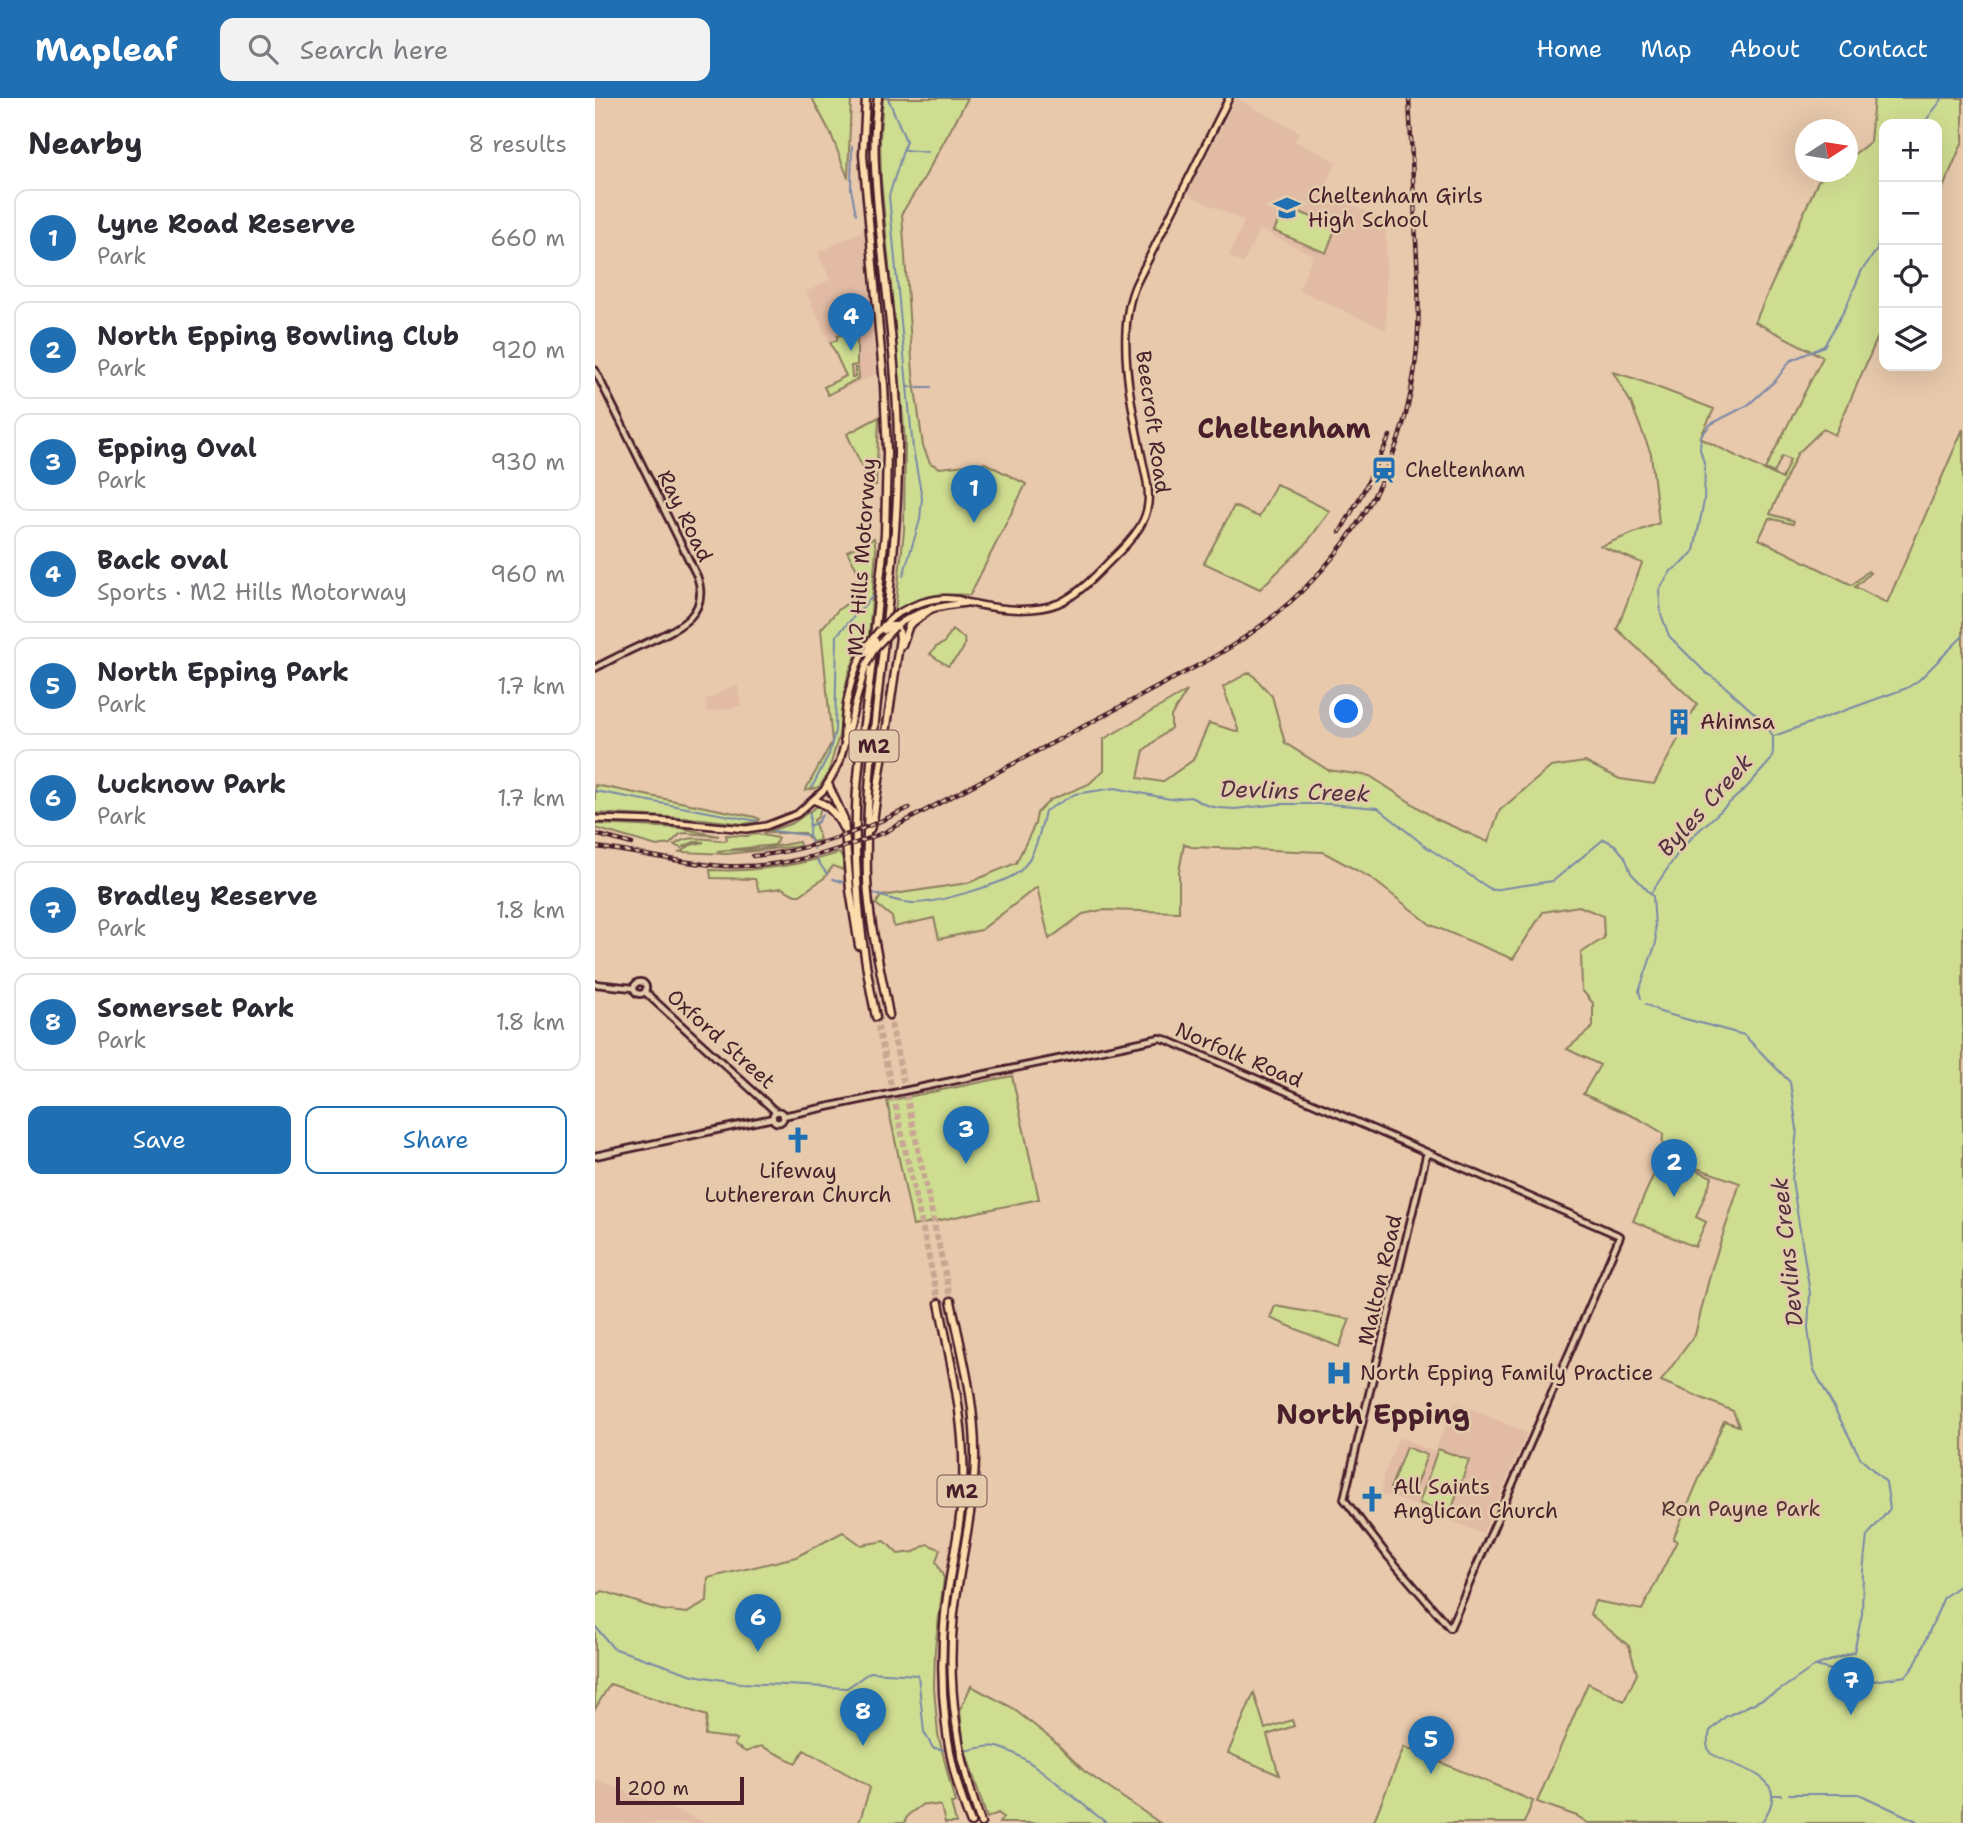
<!DOCTYPE html>
<meta charset="utf-8">
<style>
body{margin:0;font-family:"Shantell Sans",sans-serif;background:#f2f2f3;color:#2b2b33}
.controls{position:absolute;right:21px;top:21px;display:grid;overflow:hidden;border-radius:14px;box-shadow:0 7px 28px #0002}
.controls button{width:63px;height:63px;display:grid;place-items:center;padding:0;border:0;border-bottom:2px solid #e1e1e2;background:#fff;color:#2b2b33;font:35px sans-serif}
.compass{position:absolute;left:1200px;top:21px;width:63px;height:63px;border-radius:50%;background:#fff;box-shadow:0 7px 28px #0002;rotate:78deg}
.scale{position:absolute;left:21px;bottom:18px;width:128px;box-sizing:border-box;padding-left:7px;border:4px solid #4a1f2b;border-top:0;font-size:19px;line-height:24px;white-space:nowrap;color:#4a1f2b;-webkit-text-stroke:5px #e3cbab;paint-order:stroke}
.you{position:absolute;left:752px;top:614px;width:24px;height:24px;margin:-18px;border:5px solid #fff;border-radius:50%;background:#1a73e8;box-shadow:0 0 0 10px #1a73e833}
.badge{display:grid;place-items:center;width:46px;height:46px;border-radius:50%;background:#1f6fb2;color:#fff;font-size:23px;font-weight:700}
.pin{position:absolute;translate:-50% -58px;filter:drop-shadow(0 2px 4px #0008)}
.pin::after{content:'';position:absolute;top:37px;width:24px;height:21px;background:inherit;clip-path:polygon(0 0,100% 0,50% 100%)}
.list{margin:0;padding:0;list-style:none}
h2{display:flex;justify-content:space-between;align-items:center;height:91px;margin:0;padding:0 28px;font-size:30px}
h2 small{font-size:23px;font-weight:400;color:#7c7c81}
.list li{display:grid;grid-template-columns:46px 1fr auto;gap:21px;align-items:center;box-sizing:border-box;height:98px;margin:0 14px 14px;padding:0 14px;border:2px solid #e1e1e2;border-radius:14px}
.list b{display:block;font-size:26px;white-space:nowrap}
.list p{margin:0;font-size:23px;white-space:nowrap;color:#7c7c81}
.list em{font-size:23px;font-style:normal;color:#7c7c81}
.actions{display:flex;gap:14px;padding:21px 28px}
.actions a{flex:1;padding:16px 0;border:2px solid #1f6fb2;border-radius:14px;text-align:center;font-size:24px;color:#1f6fb2}
.actions .main{background:#1f6fb2;color:#fff}
.icon{flex:none;width:38px;height:38px;fill:none;stroke:currentColor;stroke-width:2;stroke-linecap:round;stroke-linejoin:round}
.map{position:relative;flex:none;width:1368px;height:1725px;overflow:hidden}
header{display:flex;align-items:center;gap:42px;box-sizing:border-box;height:98px;padding:0 35px;background:#1f6fb2;color:#fff}
header strong{font-size:33px}
nav{display:flex;gap:38px;margin-inline-start:auto;font-size:24px}
.search{width:490px;height:63px;background:#f2f2f3;display:flex;align-items:center;gap:18px;box-sizing:border-box;padding:0 24px;border-radius:14px;color:#7c7c81;font-size:26px}
main{display:flex}
aside{flex:1;background:#fff}
.map>svg:first-child{display:block}
.built{fill:#e2bba5}
.green{fill:#cfdd91;stroke:#8c7e5e;stroke-width:2}
.lines{fill:none;stroke-linecap:round;stroke-linejoin:round}
.stream{stroke:#7a88a6;stroke-width:2}
.highway-tunnel{stroke:#c8a792;stroke-width:6;stroke-dasharray:6 3;stroke-linecap:butt}
.secondary-casing{stroke:#4a1f2b;stroke-width:10}
.primary-casing{stroke:#4a1f2b;stroke-width:10}
.highway-casing{stroke:#4a1f2b;stroke-width:11}
.secondary{stroke:#e3cbab;stroke-width:4.5}
.primary{stroke:#fcdcac;stroke-width:5}
.highway{stroke:#fcdcac;stroke-width:6}
.rail-casing{stroke:#4a1f2b;stroke-width:4.5}
.rail{stroke:#e3cbab;stroke-width:2;stroke-dasharray:5;stroke-linecap:butt}
.primary-bridge-casing{stroke:#4a1f2b;stroke-width:10;stroke-linecap:butt}
.highway-bridge-casing{stroke:#4a1f2b;stroke-width:11;stroke-linecap:butt}
.primary-bridge{stroke:#fcdcac;stroke-width:5}
.highway-bridge{stroke:#fcdcac;stroke-width:6}
.labels{text-anchor:middle;dominant-baseline:central;stroke-width:5;stroke-linejoin:round;paint-order:stroke}
.shield{fill:#e3cbab;stroke:#785351;stroke-width:2}
.shield-label{font-size:19px;font-weight:bold;fill:#4a1f2b}
.poi-label{font-size:21px;fill:#4a1f2b;stroke:#e3cbab;text-anchor:start}
.street-label{font-size:21px;fill:#4a1f2b;stroke:#e3cbab}
.park-label{font-size:21px;fill:#573235;stroke:#e3cbab}
.water-label{font-size:23px;font-style:italic;fill:#523040;stroke:#e3cbab}
.district-label{font-size:28px;font-weight:bold;fill:#4a1f2b;stroke:#e3cbab}
</style>
<header>
<strong>Mapleaf</strong>
<div class="search"><svg class="icon" aria-label="search" viewBox="0 0 24 24"><circle cx="10" cy="10" r="6"/><path d="M15 15l6 6"/></svg>Search here</div>
<nav><a>Home</a><a>Map</a><a>About</a><a>Contact</a></nav>
</header>
<main>
<aside>
<h2>Nearby<small>8 results</small></h2>
<ul class="list">
<li><span class="badge">1</span><div><b>Lyne Road Reserve</b><p>Park</p></div><em>660 m</em></li>
<li><span class="badge">2</span><div><b>North Epping Bowling Club</b><p>Park</p></div><em>920 m</em></li>
<li><span class="badge">3</span><div><b>Epping Oval</b><p>Park</p></div><em>930 m</em></li>
<li><span class="badge">4</span><div><b>Back oval</b><p>Sports · M2 Hills Motorway</p></div><em>960 m</em></li>
<li><span class="badge">5</span><div><b>North Epping Park</b><p>Park</p></div><em>1.7 km</em></li>
<li><span class="badge">6</span><div><b>Lucknow Park</b><p>Park</p></div><em>1.7 km</em></li>
<li><span class="badge">7</span><div><b>Bradley Reserve</b><p>Park</p></div><em>1.8 km</em></li>
<li><span class="badge">8</span><div><b>Somerset Park</b><p>Park</p></div><em>1.8 km</em></li>
</ul>
<div class="actions"><a class="main">Save</a><a>Share</a></div>
</aside>
<div class="map">
<svg width="1368" height="1725" viewBox="0 0 1368 1725">
<rect width="100%" height="100%" fill="#e8c9ac"/>
<filter id="ink" filterUnits="userSpaceOnUse"><feTurbulence type="fractalNoise" baseFrequency=".0143" numOctaves="2"/><feDisplacementMap in="SourceGraphic" scale="14" xChannelSelector="R" yChannelSelector="G"/><feConvolveMatrix kernelMatrix="1 2 1 2 8 2 1 2 1" color-interpolation-filters="sRGB"/></filter>
<g filter="url(#ink)">
<path class="built" d="M641 0 704 34 700 43 742 64 729 91 791 125V232L704 192 718 157 664 131 648 166 634 158 649 123 592 96Z
M269 132 281 276 233 298 229 289 251 278 211 194 235 181 223 155Z
M141 587 143 588 146 608 112 614 110 602Z
M861 1304 932 1335 888 1436 817 1406 787 1396 788 1378 804 1339 839 1354Z
M0 1682 113 1725H0Z"/>
<path class="green" d="M217 0H256L253 80 236 36Z
M288 0H373L329 80 307 115 318 276 328 348 335 365 345 370 390 365 431 386 375 497C343 495 327 499 300 514L309 433 310 342 286 81 285 39Z
M1279 0H1368V43L1342 104V26H1289V225L1240 337 1228 331 1202 356 1175 416 1199 423 1198 426 1174 420 1164 441 1257 487 1273 473 1275 475 1260 489 1292 505 1368 331V1725H993L982 1718 942 1704 993 1585 1029 1603 1042 1576 1034 1548 995 1516 1000 1503 1047 1512 1082 1443 1078 1441 1129 1323 1144 1328 1138 1313 1066 1283 1100 1237 1116 1173 1145 1085 1073 1060 1117 1079 1101 1119 1111 1124 1100 1149 1038 1123 1067 1058 1068 1035 1044 1021 988 996 1005 967 972 951 998 929V905L987 892 986 855 1009 840 1008 818 984 808 948 814 918 861 836 827 776 780 728 754 596 749 589 746 584 774V814L507 812 488 816 454 841 442 789 386 832 344 841 339 820 299 829 297 819 281 806 286 798 373 785 421 765 440 726 442 715 455 702 494 686 509 672V641L592 593 576 618V630L549 652 543 680 567 684 598 662 614 625 644 634 628 589 655 574 677 598 690 645 733 672 775 678 841 721 893 744 905 712 956 669 990 664 1025 681 1059 686 1102 606 1022 531 1047 465 1006 448 1064 425 1056 356 1036 305 1018 274 1041 281 1119 311 1105 340 1187 381 1195 362 1187 358 1179 375 1170 371 1228 259 1160 224 1223 83 1235 74H1252L1253 61 1275 44Z
M690 108 741 129 731 155 679 133Z
M258 233 262 243V267L256 268 257 279H260V270H263L264 280 233 297 229 289 251 278 235 244 242 243V238Z
M284 319 281 387 275 386 252 336Z
M681 386 735 413 710 447 665 491 609 465 639 408 664 419Z
M279 440 281 452 274 538 263 553 253 576 244 637 233 676 224 689 210 693 237 644 226 531 243 512 272 491 252 453Z
M357 532 369 540C372 553 361 559 353 568L335 556 341 549 349 545Z
M0 687 160 719 164 721 162 724 148 726 108 721 0 715Z
M221 709H226L223 719 219 722 225 742 218 744 209 735H168L198 725Z
M0 726 85 730 124 738 91 735 85 736 75 746 62 748 0 730Z
M162 736 183 740 180 747 122 753 166 751 204 744 205 748 132 756 85 754 96 747 109 744H99L86 750 79 747C94 736 111 741 129 743L132 742 131 737 151 738Z
M244 755 249 762 248 772 238 768 229 780 205 797H200L187 790 164 793 160 781 116 780 115 772C159 774 202 768 244 755Z
M417 978 444 1101 318 1128 292 1003Z
M680 1208 755 1221 744 1249 675 1220Z
M811 1349 832 1357 816 1400 795 1391Z
M843 1351 874 1362 855 1416 824 1405Z
M248 1434 266 1447 290 1443 303 1456 319 1454 332 1446 345 1451 341 1464 349 1480 340 1550 339 1590 343 1636 360 1705H356L361 1725H350L346 1708 328 1706 313 1717 309 1725H264L275 1690 272 1687 209 1652 201 1665 166 1648 151 1654 139 1647 142 1641 110 1637 112 1618 15 1586 0 1611V1497L8 1493 66 1512 92 1515 112 1504 113 1480 201 1459Z
M376 1588 416 1609 458 1642 489 1673 565 1725H404L408 1719 403 1715 392 1720 369 1649 365 1612Z
M659 1595 670 1631 697 1622 699 1628 672 1637 684 1677 633 1655Z
M809 1649 938 1703 929 1725H778Z"/>
<g class="lines">
<path class="stream" d="M293 0 311 43 294 98 318 351 327 400 325 422 308 478
M1328 26 1348 0
M257 48 256 91 261 116
M310 52 333 54
M313 289H336
M1179 638 1312 590 1324 582 1368 538
M217 689 234 656 240 633 242 537 277 499
M0 693 162 723
M215 715 214 737 219 751
M216 727 223 724 227 717
M178 733 212 737
M222 762 232 776
M238 781 251 785
M275 794C288 799 303 804 317 805 337 806 412 786 426 772 441 756 445 734 450 713L480 696 520 690 575 701 595 699 614 708 625 710 640 711 685 706H734L783 710 830 748 897 792 958 783 1009 741 1020 747 1030 759 1036 775 1058 798 1061 845 1044 893 1046 900
M1056 795 1083 755 1099 737 1151 690 1176 662 1178 654V638L1169 624 1125 584 1111 575 1074 538 1066 516 1064 492 1076 473 1088 465 1099 453 1109 403 1110 369 1105 351 1106 338 1116 326 1153 307 1181 282 1195 263 1229 248 1251 209 1267 172 1282 152 1289 106
M1051 906 1065 914 1149 937 1195 984 1202 1031 1197 1082 1215 1195 1213 1230 1218 1270 1266 1361 1291 1384 1295 1411 1272 1438 1268 1473 1267 1516 1259 1554 1220 1568 1182 1594 1130 1619 1115 1633 1112 1647 1115 1655C1143 1672 1202 1677 1166 1725
M0 1528 18 1550 98 1577 146 1585 252 1590 275 1574 323 1577 329 1634 338 1650 352 1652
M1221 1568 1278 1583 1311 1578 1320 1567 1349 1499 1368 1485
M357 1654C372 1655 391 1645 406 1650 441 1661 480 1703 512 1725
M1194 1696H1264L1326 1725
M1178 1697H1186"/>
<path class="highway-tunnel" d="M294 917 356 1203
M281 919 344 1205"/>
<g class="secondary-casing">
<path id="secondary" d="M0 272 102 478C117 519 78 532 49 546 32 553 16 562 0 570
M39 890a6 6 0 1 1 12 0a6 6 0 1 1-12 0Z
M0 886 38 890
M50 894 181 1014
M177.5 1019a5.5 5.5 0 1 1 11 0a5.5 5.5 0 1 1-11 0Z
M188 1018 565 940 572 942C722 1008 874 1072 1025 1138L855 1530 792 1457 749 1401 831 1058 835 1056
M0 1058 178 1020"/>
</g>
<g class="primary-casing">
<path id="primary" d="M299 518C316 507 339 498 359 501 365 501 369 504 375 505 402 511 437 516 464 505 487 495 506 471 524 454 545 433 558 415 552 384 541 329 517 239 541 186L634 0
M300 529C322 512 345 508 371 505
M249 643C248 610 256 574 273 546
M0 721 63 723 151 731 171 728 202 716 229 692 244 666 271 567"/>
</g>
<g class="highway-casing">
<path id="highway" d="M271 0 268 57 289 287 292 354 290 436 279 539
M283 0C276 44 281 88 285 132 292 202 302 272 303 343 305 490 268 634 272 781 274 827 286 872 294 917
M307 547 314 527 337 510
M278 553C273 606 262 659 261 712 259 783 266 851 281 919
M233 686 249 721 255 792 264 848
M219 702C233 706 242 717 248 730
M275 731 278 723 305 540 304 534 300 528
M356 1203C367 1255 381 1307 380 1361 379 1413 365 1463 359 1515 351 1587 362 1657 386 1725
M344 1205C356 1266 371 1327 368 1389 366 1432 354 1473 350 1516 343 1585 349 1660 376 1725"/>
</g>
<use href="#secondary" class="secondary"/>
<use href="#primary" class="primary"/>
<use href="#highway" class="highway"/>
<g class="rail-casing">
<path id="rail" d="M745 434 768 394 795 338
M0 736 37 746
M0 749C43 754 85 765 128 768 185 771 237 755 290 734L617 560C734 493 811 385 822 250 825 214 823 179 821 143 819 96 816 48 814 0
M158 758C214 753 264 734 314 710"/>
</g>
<use href="#rail" class="rail"/>
<g class="primary-bridge-casing">
<path id="primary-bridge" d="M288 528 299 518
M273 546 285 531
M271 567 280 550 300 529"/>
</g>
<g class="highway-bridge-casing">
<path id="highway-bridge" d="M289 532 295 528H300
M272 554 280 543"/>
</g>
<use href="#primary-bridge" class="primary-bridge"/>
<use href="#highway-bridge" class="highway-bridge"/>
</g>
</g>
<defs>
<g id="school-bare" transform="scale(2.1)"><path d="M0-5L7-2L0 1L-7-2ZM-4 1L0 2.5L4 1V4Q0 6-4 4Z" fill="#1f6fb2" stroke="#e3cbab" stroke-width="2.5" paint-order="stroke"/></g>
<g id="station-bare" transform="scale(2.1)"><path d="M-3-6H3Q5-6 5-4V2Q5 4 3 4L4.5 6H3L1.5 4h-3L-3 6H-4.5L-3 4Q-5 4-5 2V-4Q-5-6-3-6ZM-3.5-4v3h7v-3ZM-3.5 1v1.5H-2V1ZM2 1v1.5H3.5V1Z" fill="#1f6fb2" stroke="#e3cbab" stroke-width="2.5" paint-order="stroke"/></g>
<g id="building-bare" transform="scale(2.1)"><path d="M-4-6H4V6H1V3H-1V6H-4ZM-2.5-4.3h1.7v1.8h-1.7ZM.8-4.3h1.7v1.8H.8ZM-2.5-1h1.7V.8h-1.7ZM.8-1h1.7V.8H.8Z" fill="#1f6fb2" stroke="#e3cbab" stroke-width="2.5" paint-order="stroke"/></g>
<g id="church-bare" transform="scale(2.1)"><path d="M-1.2-6h2.4v3.5h3.3v2.4h-3.3V6h-2.4V-.1h-3.3v-2.4h3.3Z" fill="#1f6fb2" stroke="#e3cbab" stroke-width="2.5" paint-order="stroke"/></g>
<g id="hospital-bare" transform="scale(2.1)"><path d="M-5-5h3v3.5h4V-5h3V5h-3V1.5h-4V5h-3Z" fill="#1f6fb2" stroke="#e3cbab" stroke-width="2.5" paint-order="stroke"/></g>
</defs>
<g fill-rule="evenodd">
<use href="#school-bare" x="692" y="110"/>
<use href="#station-bare" x="789" y="372"/>
<use href="#building-bare" x="1084" y="624"/>
<use href="#church-bare" x="203" y="1042"/>
<use href="#hospital-bare" x="744" y="1275"/>
<use href="#church-bare" x="777" y="1401"/>
</g>
<g class="labels">
<g class="shield">
<rect x="254.5" y="632.5" width="49" height="31" rx="5"/>
<rect x="342.5" y="1377.5" width="49" height="31" rx="5"/>
</g>
<g class="shield-label">
<text x="279" y="648">M2</text>
<text x="367" y="1393">M2</text>
</g>
<g class="poi-label">
<text x="713" y="98">Cheltenham Girls<tspan x="713" dy="24">High School</tspan></text>
<text x="810" y="372">Cheltenham</text>
<text x="1105" y="624">Ahimsa</text>
<text x="203" y="1073" text-anchor="middle">Lifeway<tspan x="203" dy="24">Luthereran Church</tspan></text>
<text x="765" y="1275">North Epping Family Practice</text>
<text x="798" y="1389">All Saints<tspan x="798" dy="24">Anglican Church</tspan></text>
</g>
<g class="street-label">
<text transform="translate(558 324) rotate(82)">Beecroft Road</text>
<text transform="translate(90 418) rotate(64)">Ray Road</text>
<text transform="translate(267 459) rotate(-86)">M2 Hills Motorway</text>
<text transform="translate(126 941) rotate(42)">Oxford Street</text>
<text transform="translate(644 957) rotate(23)">Norfolk Road</text>
<text transform="translate(785 1182) rotate(-77)">Malton Road</text>
</g>
<g class="park-label">
<text x="1146" y="1411">Ron Payne Park</text>
</g>
<g class="water-label">
<text transform="translate(700 693) rotate(2)">Devlins Creek</text>
<text transform="translate(1110 707) rotate(-48)">Byles Creek</text>
<text transform="translate(1192 1154) rotate(-96)">Devlins Creek</text>
</g>
<g class="district-label">
<text x="689" y="330">Cheltenham</text>
<text x="778" y="1316">North Epping</text>
</g>
</g>
</svg>
<div class="controls">
<button>+</button>
<button>−</button>
<button><svg class="icon" aria-label="locate" viewBox="0 0 24 24"><circle cx="12" cy="12" r="6"/><path d="M12 2v4M12 18v4M2 12h4M18 12h4"/></svg></button>
<button><svg class="icon" aria-label="layers" viewBox="0 0 24 24"><path d="M12 4l9 5-9 5-9-5zM3 14l9 5 9-5"/></svg></button>
</div>
<svg class="compass" viewBox="-18 -18 36 36"><path d="M0-13l5 13h-10z" fill="#e53935"/><path d="M0 13l5-13h-10z" fill="#7c7c81"/></svg>
<div class="scale">200 m</div>
<div class="you"></div>
<div class="pin badge" style="left:379px;top:425px">1</div>
<div class="pin badge" style="left:1079px;top:1099px">2</div>
<div class="pin badge" style="left:371px;top:1066px">3</div>
<div class="pin badge" style="left:256px;top:253px">4</div>
<div class="pin badge" style="left:836px;top:1676px">5</div>
<div class="pin badge" style="left:163px;top:1554px">6</div>
<div class="pin badge" style="left:1256px;top:1617px">7</div>
<div class="pin badge" style="left:268px;top:1648px">8</div>
</div>
</main>
